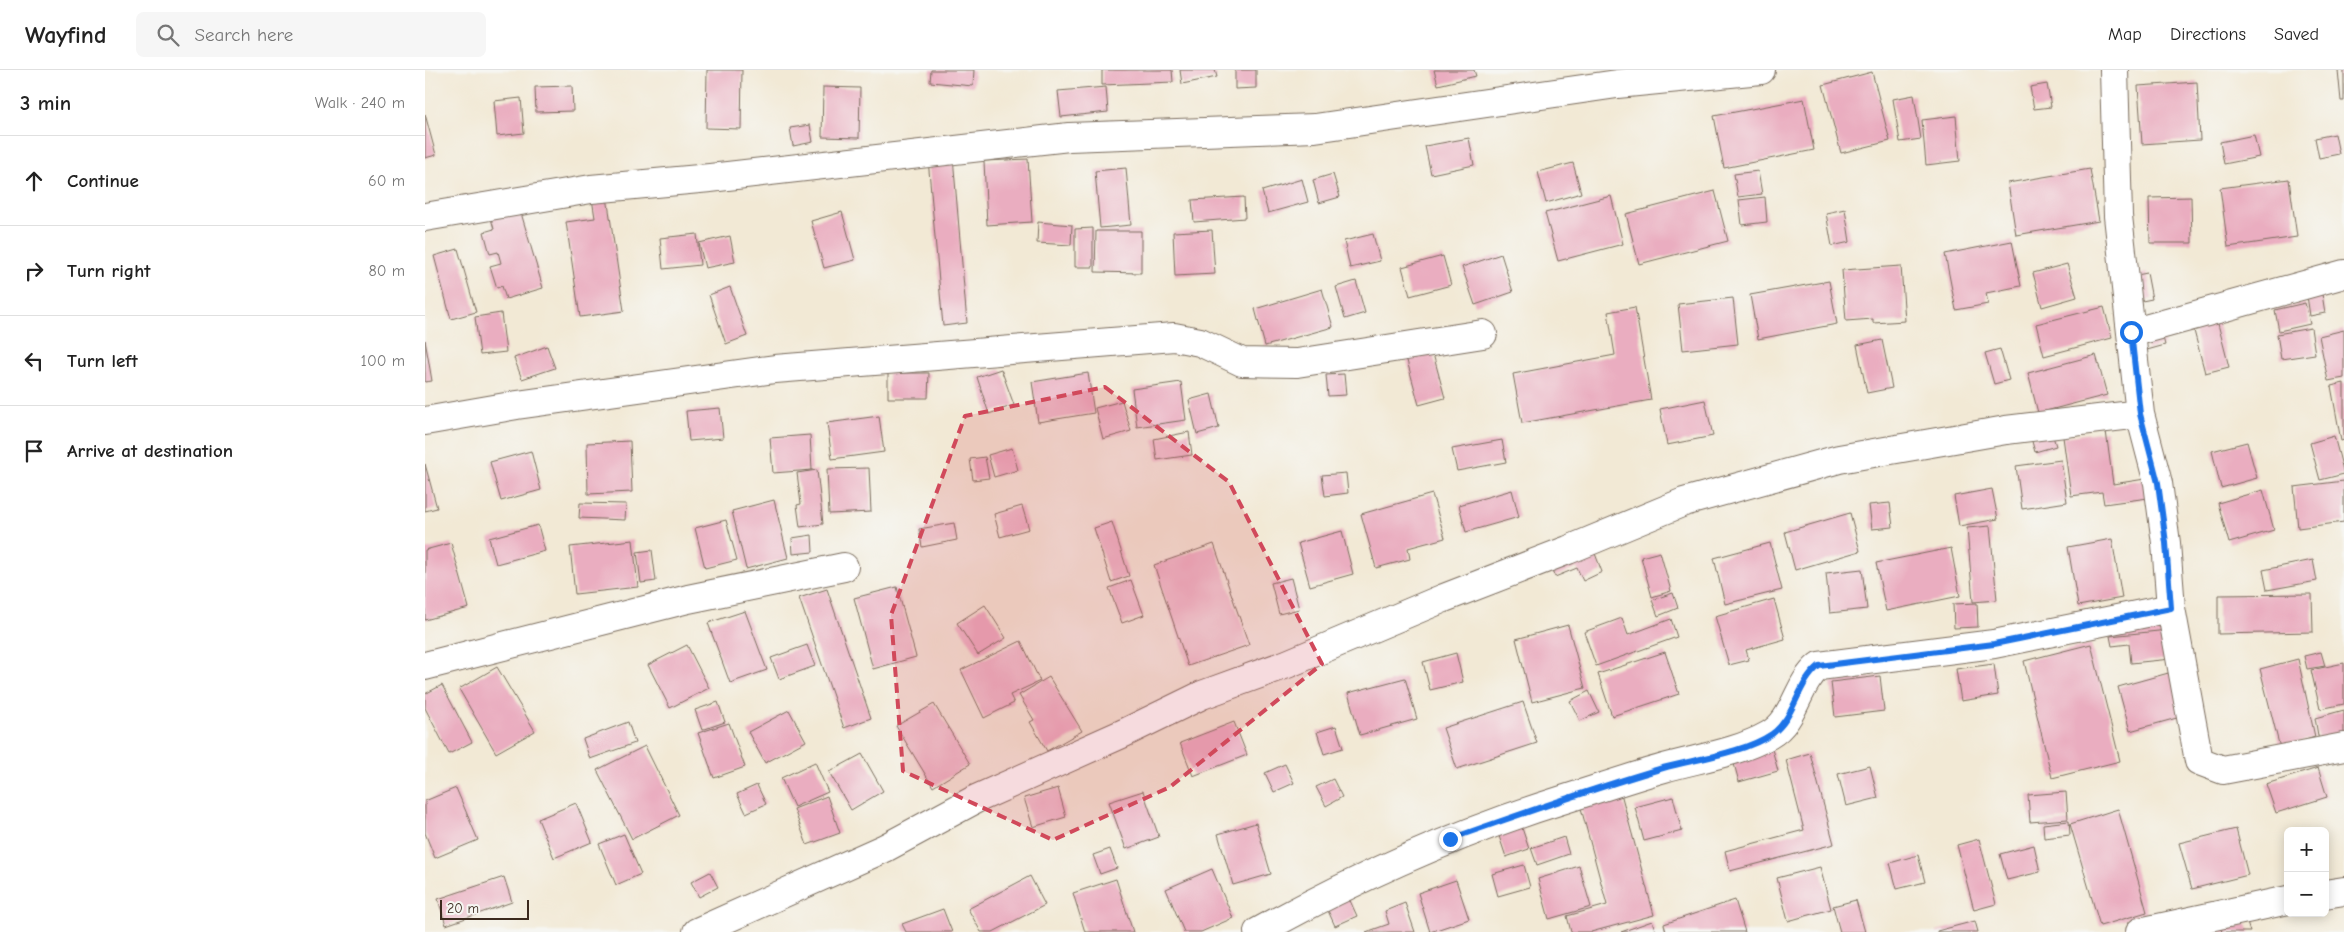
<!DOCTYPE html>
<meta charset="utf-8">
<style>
body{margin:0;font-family:"Comic Neue",sans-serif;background:#f6f6f6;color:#222}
.controls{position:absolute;right:15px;bottom:15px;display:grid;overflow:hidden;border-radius:8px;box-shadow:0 2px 12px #0003}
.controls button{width:45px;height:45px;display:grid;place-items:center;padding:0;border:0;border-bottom:1px solid #e0e0e0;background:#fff;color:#222;font:25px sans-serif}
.scale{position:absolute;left:15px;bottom:12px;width:89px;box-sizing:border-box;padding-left:5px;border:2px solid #3b2a1e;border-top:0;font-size:14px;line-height:18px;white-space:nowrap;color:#3b2a1e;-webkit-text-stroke:4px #f6f6f2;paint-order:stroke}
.stop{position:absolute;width:15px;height:15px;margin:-11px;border:4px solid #1a73e8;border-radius:50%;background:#fff}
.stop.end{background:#1a73e8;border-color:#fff;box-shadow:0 1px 5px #0008}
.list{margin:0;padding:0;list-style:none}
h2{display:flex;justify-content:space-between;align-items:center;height:65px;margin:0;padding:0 20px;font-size:21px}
h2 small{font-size:16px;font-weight:400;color:#767676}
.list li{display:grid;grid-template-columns:32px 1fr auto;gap:15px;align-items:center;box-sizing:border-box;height:90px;padding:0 20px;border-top:1px solid #e0e0e0}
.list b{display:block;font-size:19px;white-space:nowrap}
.list em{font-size:16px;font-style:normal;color:#767676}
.icon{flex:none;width:28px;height:28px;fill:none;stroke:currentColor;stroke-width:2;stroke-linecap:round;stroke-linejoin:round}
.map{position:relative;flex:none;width:1919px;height:862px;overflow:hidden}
header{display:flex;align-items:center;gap:30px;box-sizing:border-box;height:70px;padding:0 25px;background:#fff;border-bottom:1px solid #e0e0e0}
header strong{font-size:24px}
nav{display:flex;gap:28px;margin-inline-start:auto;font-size:18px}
.search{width:350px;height:45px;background:#f6f6f6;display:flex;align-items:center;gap:12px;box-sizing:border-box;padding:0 18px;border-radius:8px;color:#767676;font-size:19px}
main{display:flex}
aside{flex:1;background:#fff}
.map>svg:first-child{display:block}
.building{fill:#eaadc0}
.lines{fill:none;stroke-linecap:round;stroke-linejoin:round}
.street-casing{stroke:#7b6d5e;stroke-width:30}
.street{stroke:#fff;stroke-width:28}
.route{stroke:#1a73e8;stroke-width:6}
.marked{fill:#d1495b;fill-opacity:0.2;stroke:#d1495b;stroke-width:4;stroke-dasharray:10 6;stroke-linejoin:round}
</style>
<header>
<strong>Wayfind</strong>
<div class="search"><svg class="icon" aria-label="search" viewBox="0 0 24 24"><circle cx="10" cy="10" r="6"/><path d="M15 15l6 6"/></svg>Search here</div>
<nav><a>Map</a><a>Directions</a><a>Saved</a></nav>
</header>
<main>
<aside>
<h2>3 min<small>Walk · 240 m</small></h2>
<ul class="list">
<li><svg class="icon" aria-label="ahead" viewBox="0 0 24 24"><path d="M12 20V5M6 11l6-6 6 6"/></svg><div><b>Continue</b></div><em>60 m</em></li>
<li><svg class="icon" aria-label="right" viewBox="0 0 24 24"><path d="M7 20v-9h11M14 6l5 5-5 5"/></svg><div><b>Turn right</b></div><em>80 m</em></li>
<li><svg class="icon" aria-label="left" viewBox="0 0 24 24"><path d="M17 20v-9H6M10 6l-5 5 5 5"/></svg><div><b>Turn left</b></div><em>100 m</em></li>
<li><svg class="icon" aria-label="arrive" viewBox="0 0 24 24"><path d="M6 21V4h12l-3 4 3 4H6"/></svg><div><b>Arrive at destination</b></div></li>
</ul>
</aside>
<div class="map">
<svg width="1919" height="862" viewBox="0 0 1919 862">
<rect width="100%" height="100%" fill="#f6f6f2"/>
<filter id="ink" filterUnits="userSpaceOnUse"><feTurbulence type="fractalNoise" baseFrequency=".02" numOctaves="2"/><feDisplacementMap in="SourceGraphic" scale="10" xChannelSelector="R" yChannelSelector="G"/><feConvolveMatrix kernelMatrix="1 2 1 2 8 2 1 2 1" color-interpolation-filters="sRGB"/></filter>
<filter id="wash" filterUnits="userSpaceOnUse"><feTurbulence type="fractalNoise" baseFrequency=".0096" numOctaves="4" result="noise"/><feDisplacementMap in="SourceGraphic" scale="20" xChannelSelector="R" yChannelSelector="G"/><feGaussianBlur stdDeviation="1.12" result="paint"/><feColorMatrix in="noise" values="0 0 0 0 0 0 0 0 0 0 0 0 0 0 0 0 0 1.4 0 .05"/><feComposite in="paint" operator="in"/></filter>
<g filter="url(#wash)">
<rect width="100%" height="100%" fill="#f2e9d5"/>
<g id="blocks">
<path class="building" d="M282 0H317L316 59 281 58Z
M506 0H549L548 16 505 12Z
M677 0H747L748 12 677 15Z
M755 0H790L792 7 757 14Z
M810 0H831V18L810 19Z
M1009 0H1049L1051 6 1013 15Z
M1913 0H1919V31H1916Z
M1447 2 1465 71 1416 83 1398 15Z
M1772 12 1775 70 1717 74 1713 16Z
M1622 14 1626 37 1609 39 1605 17Z
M147 16 148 41 111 42 110 17Z
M398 17 435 18 434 68 397 67Z
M681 17 683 42 636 47 633 21Z
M1489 25 1496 69 1475 72 1468 29Z
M96 28 99 63 72 66 69 31Z
M1379 29 1389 80 1299 98 1289 46Z
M0 44 11 85 0 88Z
M1531 46 1535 91 1501 95 1497 50Z
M385 55 388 72 368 76 365 58Z
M1910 64 1914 84 1894 88 1890 68Z
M1829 65 1834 87 1799 94 1795 72Z
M1044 68 1049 95 1006 104 1000 76Z
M528 87 542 253 518 256 503 89Z
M603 89 607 152 562 155 559 91Z
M1148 93 1156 123 1121 133 1113 102Z
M701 98 706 155 675 158 670 101Z
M1665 99 1674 151 1591 165 1583 113Z
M1333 101 1337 124 1313 127 1309 104Z
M908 104 915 127 894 133 888 110Z
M877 109 883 132 843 143 837 121Z
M1864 109 1872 167 1803 177 1795 118Z
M181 120 199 241 155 247 141 152 170 148 166 122Z
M1290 121 1303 171 1214 194 1201 144Z
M1186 126 1198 174 1133 191 1120 143Z
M819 127 820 148 769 152 767 130Z
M1340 127 1342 152 1317 155 1314 130Z
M1766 127 1767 173H1725L1724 128Z
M94 136 118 218 81 229 77 216 72 218 65 196 76 193 73 182 65 184 59 162 69 159 65 145Z
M1420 139 1425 172 1407 176 1401 143Z
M417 142 430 190 399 198 386 151Z
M613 152 647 155 646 175 612 173Z
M668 158V197H650V159Z
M787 160 790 204 750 206 748 162Z
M671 161H716V203L670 202Z
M272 164 275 195 238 199 235 168Z
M948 164 955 191 925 198 919 171Z
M305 166 310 192 280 198 274 173Z
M1587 171 1596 216 1561 223 1563 234 1531 240 1520 184Z
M33 179 51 242 26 249 9 186Z
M1076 184 1088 222 1050 235 1037 197Z
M1018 186 1026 215 985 226 977 197Z
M1642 194 1652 227 1617 237 1608 203Z
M1476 196 1480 251 1448 253V249L1421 251 1417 200Z
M1722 203 1727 229 1707 233 1702 207Z
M931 211 940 243 920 249 911 217Z
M1404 211 1412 254 1333 269 1325 225Z
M305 217 322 266 301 274 284 225Z
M897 219 908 257 840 276 830 239Z
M1897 224 1900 243 1885 246 1882 226Z
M1308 228 1313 274 1258 280 1253 234Z
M1880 233 1885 254 1854 261 1850 240Z
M1210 237 1226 330 1097 353 1088 304 1190 285 1183 242Z
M1679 237 1687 268 1619 286 1611 254Z
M76 243 81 282 55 285 50 247Z
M1791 246 1804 297 1780 303 1767 253Z
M1886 258 1890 284 1856 289 1852 264Z
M1736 260 1740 275 1722 280 1718 265Z
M1919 260V308L1903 311 1894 266Z
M0 270 7 311 0 312Z
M1457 270 1467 318 1442 323 1432 275Z
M122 276 130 298 97 309 89 288Z
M1575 279 1584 310 1569 314 1560 283Z
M1007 280 1020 328 994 335 981 287Z
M1671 285 1682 325 1613 343 1603 303Z
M576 299 589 335 564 344 552 307Z
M463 303H504L503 328H463Z
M663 303 669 343 613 352 607 312Z
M919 304 921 325 903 326 901 305Z
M756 312 761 350 712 357 707 319Z
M1919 313V370L1916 371 1906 316Z
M786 324 794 358 772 364 764 330Z
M1280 330 1288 366 1242 375 1235 339Z
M697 331 706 361 678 369 670 338Z
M295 338 298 368 264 371 261 341Z
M454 346 459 382 407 389 402 353Z
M1681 361 1688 414 1720 409 1723 428 1679 434 1677 422 1646 426 1638 367Z
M764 362 767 385 732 390 729 369Z
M1627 363 1631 376 1610 382 1606 368Z
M385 365 387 400 348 403 345 368Z
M1909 366 1919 404 1895 410 1885 373Z
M1077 370 1081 392 1032 401 1027 379Z
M205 371 207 422 163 424 162 373Z
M1822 372 1832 408 1796 418 1787 381Z
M587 378 593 400 569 407 563 385Z
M106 381 116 420 76 431 65 392Z
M560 387 564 408 548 410 545 389Z
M1636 390 1642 432 1597 439 1591 396Z
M0 394 12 438 0 441Z
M444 398 446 442 404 444 402 399Z
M392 400 398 454 375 457 372 435 376 434 372 403Z
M921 403 923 423 900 426 897 405Z
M1919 411V452L1873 458 1869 417Z
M1567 419 1573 449 1534 456 1529 426Z
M1087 420 1094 447 1041 462 1034 435Z
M1838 420 1849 460 1804 473 1793 433Z
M1007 424 1020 468 983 478 985 489 951 498 936 444Z
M349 430 363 488 321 499 307 441Z
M155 433 201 434 200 450 154 448Z
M1465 433 1468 457 1447 459 1444 435Z
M597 436 604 459 575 467 569 444Z
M1425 443 1435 481 1370 500 1360 462Z
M301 450 312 490 280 498 270 458Z
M687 452 704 506 686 512 669 458Z
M529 453 532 470 497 477 494 459Z
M113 455 120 481 71 494 64 468Z
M1565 456 1572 530 1548 532 1542 458Z
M917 461 928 504 885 516 873 473Z
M387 465 388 482 368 484 367 468Z
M1687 469 1697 528 1653 536 1643 477Z
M208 470 213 517 150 524 145 477Z
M26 473 44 538 0 550V480Z
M1166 473 1177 502 1158 511 1152 498 1130 507 1123 491Z
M1345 473 1357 520 1300 534 1289 488Z
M789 474 824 575 763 596 729 495Z
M1526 478 1535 526 1461 541 1451 493Z
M227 480 231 511 216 513 212 482Z
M1235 482 1246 521 1227 527 1216 487Z
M1888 490 1892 511 1842 520 1838 500Z
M1437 499 1442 539 1405 543 1401 503Z
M866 508 874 539 854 544 846 513Z
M706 510 719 545 697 553 684 518Z
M472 517 491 587 448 599 429 528Z
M402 519 446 648 419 658 374 528Z
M1248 523 1253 538 1233 546 1227 530Z
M1887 524 1888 562 1793 564V525Z
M1349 529 1360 569 1321 580 1324 590 1304 595 1290 546Z
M1552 533 1553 557 1529 558 1528 534Z
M560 535 581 568 553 585 532 553Z
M320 541 342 600 305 613 283 553Z
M1197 548 1203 565 1246 549 1252 567 1171 596 1159 562Z
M1143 555 1160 618 1107 632 1091 569Z
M1743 560 1746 589 1706 593 1704 574 1687 576 1685 566Z
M596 571 615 611 585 625 589 633 559 648 536 600Z
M1666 574 1695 691 1627 708 1599 591Z
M262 575 284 618 245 638 223 595Z
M382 575 390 596 354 609 346 588Z
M1240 582 1254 624 1187 646 1173 604Z
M1896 582 1900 596 1882 599 1879 586Z
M1031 583 1038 612 1005 620 998 592Z
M1873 589 1890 667 1855 678 1835 599Z
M1919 593V634L1895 639 1886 600Z
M1569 594 1573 625 1536 631 1531 599Z
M72 597 110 661 71 683 34 619Z
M1747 602 1759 646 1705 661 1693 617Z
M1455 606 1459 641 1410 647 1406 612Z
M624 607 657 661 622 681 605 652 609 650 594 625Z
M980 608 992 649 935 665 923 623Z
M17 615 47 672 24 684 0 638V624Z
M1164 621 1174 642 1155 651 1145 631Z
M293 632 300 652 277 660 270 640Z
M1098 632 1112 673 1032 699 1018 658Z
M509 634 545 694 508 717 471 656Z
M364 640 381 671 340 693 323 662Z
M1919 640V671L1895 677 1890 648Z
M203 652 210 673 165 689 158 669Z
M809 652 822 685 768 706 755 673Z
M304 653 320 697 289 708 273 663Z
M911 656 918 678 899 684 892 662Z
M220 676 254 745 207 769 172 700Z
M1347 679 1353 701 1314 712 1308 690Z
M1385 683 1409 774 1305 801 1300 781 1379 760 1361 690Z
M437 684 458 721 426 740 404 702Z
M390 692 403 722 369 737 356 708Z
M860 694 869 713 849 722 840 703Z
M1445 696 1453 728 1421 736 1413 704Z
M1893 698 1902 727 1851 743 1841 714Z
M908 709 917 727 901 736 891 717Z
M332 715 341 734 321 743 312 724Z
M1194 716 1229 845 1166 862H1146L1142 846 1182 835 1153 727Z
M31 718 53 770 10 788 0 763V731Z
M633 718 641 747 608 757 599 728Z
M718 721 734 767 701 779 684 732Z
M1641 722 1643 749 1605 752 1603 725Z
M402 726 415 763 382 775 369 739Z
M1248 727 1257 761 1219 771 1210 737Z
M151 733 167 772 129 788 113 749Z
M1693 739 1722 842 1675 856 1645 754Z
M1093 746 1104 779 1081 787 1070 754Z
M1644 751 1645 765 1619 768 1618 754Z
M831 753 846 804 808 815 793 764Z
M1811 759 1823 805 1767 819 1754 773Z
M199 764 216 804 191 815 174 774Z
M1139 767 1144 784 1112 795 1106 778Z
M1554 769 1571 834 1549 840 1532 775Z
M1609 775 1615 802 1582 810 1575 784Z
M685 779 692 798 675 804 668 785Z
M1493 785 1500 812 1472 819 1465 793Z
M1099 795 1105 817 1073 826 1067 804Z
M1154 796 1166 837 1124 849 1113 809Z
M1395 797 1406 839 1363 851 1352 808Z
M787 799 808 848 776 862H759L741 819Z
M285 802 293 817 274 827 266 812Z
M605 806 620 835 568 862H556L543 839Z
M79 807 87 832 21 855 13 829Z
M691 809 708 862H660L648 823Z
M1031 810 1044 849 1005 862 993 823Z
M922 824 932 846 910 856 900 834Z
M1310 830 1320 862H1241L1239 854Z
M1431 830 1440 862H1415L1408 836Z
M980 833 990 862H941L964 854 960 841Z
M518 839 527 862H481L477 854Z
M1227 851 1231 862H1196Z
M1550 851 1553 862H1512V861Z
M1822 853 1825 862H1797L1796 859Z"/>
</g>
</g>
<g filter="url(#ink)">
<use href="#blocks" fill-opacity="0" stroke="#7b6d5e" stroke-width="1"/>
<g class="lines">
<g class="street-casing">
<path id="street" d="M1689 0 1693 146 1715 344 1733 413 1741 473 1746 538 1774 691 1798 700 1919 677
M0 147 166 119 285 108 644 67 890 58 1192 14 1336 0
M1706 263 1919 204
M0 351 92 335 350 299 749 267 775 272 817 292 872 293 1058 264
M0 596 263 529 419 497
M1900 824 1919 821
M272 862 460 778 551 729 699 663 777 625 862 594 1019 528 1143 480 1259 432 1414 389 1581 360 1715 344
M833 862C929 809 1029 764 1134 731 1169 720 1204 708 1239 698 1274 688 1312 683 1344 665 1371 650 1371 615 1394 596L1569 574 1746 538
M1715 862 1863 830"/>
</g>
<use href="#street" class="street"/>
</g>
</g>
<g class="lines" filter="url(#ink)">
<path class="route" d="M1025 769C1096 744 1166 719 1238 698 1271 689 1319 683 1347 664 1371 646 1371 615 1394 596L1569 574 1746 538 1741 473 1733 413 1715 344 1706 262"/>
</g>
<path class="marked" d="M680 317 804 412 897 594 745 717 628 770 478 701 466 545 540 346Z"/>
</svg>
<div class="controls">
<button>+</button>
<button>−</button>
</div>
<div class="scale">20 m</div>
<div class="stop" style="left:1706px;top:262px"></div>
<div class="stop end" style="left:1025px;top:769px"></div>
</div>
</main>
